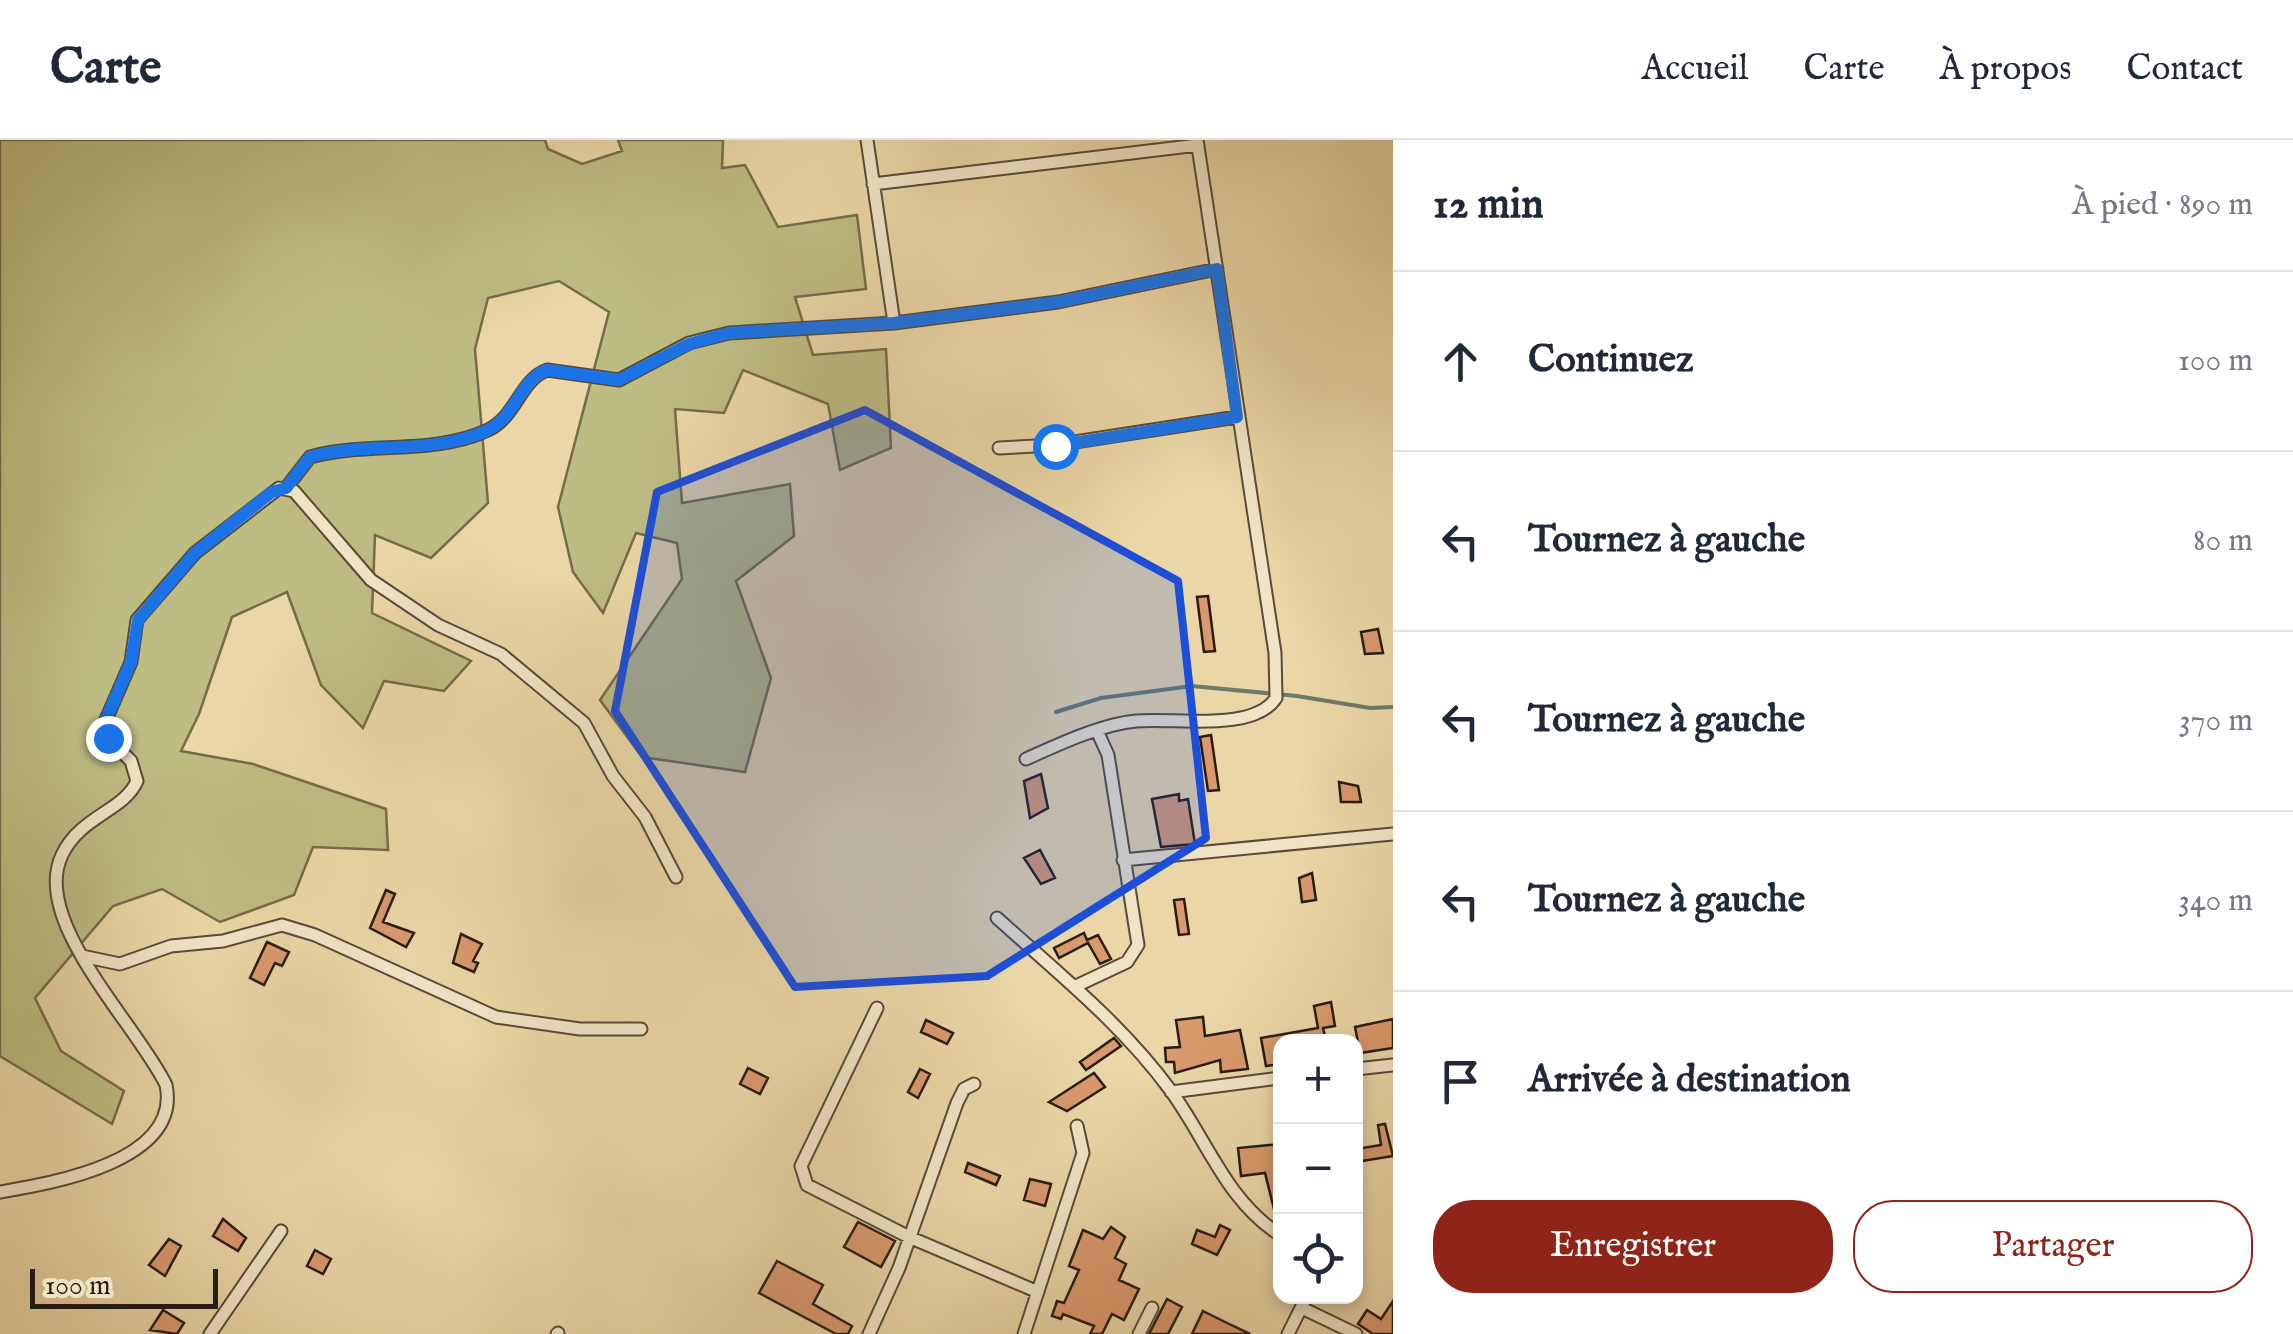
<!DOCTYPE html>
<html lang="fr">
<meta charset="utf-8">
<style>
body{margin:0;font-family:"IM FELL English",serif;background:#f2f2f3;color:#1f2937}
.controls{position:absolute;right:30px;bottom:30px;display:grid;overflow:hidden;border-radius:20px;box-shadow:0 5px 15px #0003}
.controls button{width:90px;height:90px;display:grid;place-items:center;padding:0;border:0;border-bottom:2px solid #e0e1e3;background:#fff;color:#1f2937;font:50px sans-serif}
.scale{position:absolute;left:30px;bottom:25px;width:188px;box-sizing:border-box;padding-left:10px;border:5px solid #291c15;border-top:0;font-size:28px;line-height:35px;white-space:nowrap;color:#291c15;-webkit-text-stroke:8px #f1e4c5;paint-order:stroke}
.stop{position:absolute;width:30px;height:30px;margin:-22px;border:8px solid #1a73e8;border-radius:50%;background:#fff}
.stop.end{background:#1a73e8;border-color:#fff;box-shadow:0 2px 10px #0008}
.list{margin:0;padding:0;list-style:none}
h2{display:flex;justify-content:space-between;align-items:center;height:130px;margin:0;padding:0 40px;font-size:42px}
h2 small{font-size:32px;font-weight:400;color:#747a83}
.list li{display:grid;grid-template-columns:65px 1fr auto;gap:30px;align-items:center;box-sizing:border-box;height:180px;padding:0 40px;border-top:2px solid #e0e1e3}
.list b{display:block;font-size:38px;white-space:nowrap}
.list em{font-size:32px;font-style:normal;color:#747a83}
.actions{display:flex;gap:20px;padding:30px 40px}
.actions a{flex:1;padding:22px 0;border:2px solid #8f2418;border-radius:40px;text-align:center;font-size:35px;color:#8f2418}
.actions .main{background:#8f2418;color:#fff}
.icon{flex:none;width:55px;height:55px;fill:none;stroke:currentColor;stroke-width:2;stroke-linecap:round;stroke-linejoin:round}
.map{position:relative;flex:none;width:1393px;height:1194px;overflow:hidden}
header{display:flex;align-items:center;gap:60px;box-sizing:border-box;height:140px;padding:0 50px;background:#fff;border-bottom:2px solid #e0e1e3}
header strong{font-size:48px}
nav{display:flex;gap:55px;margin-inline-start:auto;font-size:35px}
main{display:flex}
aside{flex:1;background:#fff}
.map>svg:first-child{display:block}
.green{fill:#bdbc82;stroke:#736c4c;stroke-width:2.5}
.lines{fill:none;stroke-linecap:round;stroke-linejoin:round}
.stream{stroke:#6c7b6a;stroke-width:4}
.building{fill:#d9996d;stroke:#291c15;stroke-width:2.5}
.minor-casing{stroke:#594a39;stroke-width:15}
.minor{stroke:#f1e4c5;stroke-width:11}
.route{stroke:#1a73e8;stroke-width:12}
.marked{fill:#1d4ed8;fill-opacity:0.2;stroke:#1d4ed8;stroke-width:8;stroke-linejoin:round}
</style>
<header>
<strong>Carte</strong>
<nav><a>Accueil</a><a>Carte</a><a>À propos</a><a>Contact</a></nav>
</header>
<main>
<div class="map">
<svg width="1393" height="1194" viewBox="0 0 1393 1194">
<rect width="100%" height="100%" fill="#ead6a6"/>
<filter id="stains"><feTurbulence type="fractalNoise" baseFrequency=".002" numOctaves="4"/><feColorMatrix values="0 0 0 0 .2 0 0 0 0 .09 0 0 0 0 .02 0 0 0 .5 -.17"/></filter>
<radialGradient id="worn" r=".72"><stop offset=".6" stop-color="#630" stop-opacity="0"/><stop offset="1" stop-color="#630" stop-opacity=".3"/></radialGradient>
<path class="green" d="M0 0H545L548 9 582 24 622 11 618 0H723L722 28 745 25 778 87 857 75 866 149 795 157 813 215 886 209 891 308 840 330 828 264 743 230 724 273 675 269 682 363 790 344 794 396 736 441 771 538 745 632 642 617 600 560 682 439 677 403 636 393 603 473 573 432 558 367 609 172 559 141 488 158 475 209 488 363 431 418 375 395 372 473 471 521 444 551 384 541 363 588 321 545 287 452 232 477 199 574 181 611 253 624 386 669 388 710 313 707 294 755 220 782 162 749 113 766 35 858 61 911 124 951 112 984 0 916Z"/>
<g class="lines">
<path class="stream" d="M1056 572 1101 558 1192 546 1297 556 1370 568 1393 567"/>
</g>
<path class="building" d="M1208 456 1215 511 1204 512 1197 457Z
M1378 489 1383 513 1365 514 1361 492Z
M1211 595 1219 650 1208 651 1200 597Z
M1041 634 1048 668 1030 678 1024 641Z
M1339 642 1358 646 1361 662H1341Z
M1179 654V661L1188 659 1195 704 1161 707 1152 659Z
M1040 710 1055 738 1041 744 1024 718Z
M1312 733 1316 760 1302 762 1299 738Z
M386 750 395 754 383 782 414 793 406 807 370 788Z
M1184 759 1189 794 1179 795 1174 760Z
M1084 793 1087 800 1098 795 1111 819 1100 824 1088 803 1059 818 1054 808Z
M461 794 482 804 473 821 478 823 474 832 453 823Z
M267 802 289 812 282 826 275 823 264 845 250 838Z
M1331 862 1335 886 1323 888 1325 896 1280 902V924L1266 926 1261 898 1318 888 1314 866Z
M1203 877 1205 896 1240 890 1248 929 1221 932 1220 920 1175 933 1174 922H1166L1165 908 1180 907 1176 880Z
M1393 879V908L1360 913 1355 887Z
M926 880 953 893 947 904 921 892Z
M1114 898 1121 906 1086 930 1080 922Z
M748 928 768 938 760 954 740 944Z
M920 929 930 934 918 958 908 952Z
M1094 933 1105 947 1067 971 1049 962Z
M1385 984 1393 1016 1356 1022V1009L1381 1005 1378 985Z
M1280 1004V1080L1277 1081 1265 1033 1241 1036 1238 1008Z
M968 1023 1000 1036 996 1045 965 1032Z
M1030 1039 1051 1044 1045 1066 1024 1060Z
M223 1079 246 1098 238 1111 213 1096Z
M858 1082 895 1101 881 1127 844 1107Z
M1220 1085 1230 1090 1217 1115 1192 1104 1197 1090 1215 1097Z
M1111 1087 1125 1097 1115 1118 1126 1124 1119 1140 1139 1149 1124 1180 1112 1174 1102 1194H1090L1094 1186 1063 1174 1061 1179 1052 1176 1057 1161 1064 1163 1079 1130 1069 1126 1083 1090 1103 1099Z
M169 1099 181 1106 165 1136 149 1125Z
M315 1110 331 1119 323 1134 307 1126Z
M777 1121 823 1145 813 1164 852 1186 848 1194H836L759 1153Z
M1167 1159 1182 1167 1168 1194H1149Z
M1393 1161V1194H1373L1358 1184 1367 1170 1381 1179Z
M163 1170 184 1183 177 1194 150 1190Z
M1203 1171 1223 1181 1250 1194H1192Z"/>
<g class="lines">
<g class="minor-casing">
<path id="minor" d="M867 0 894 183
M873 44 1198 5
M999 308 1055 305 1237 277
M286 348 310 317C367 301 432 316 488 290 516 277 520 240 547 230L619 240 689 203 729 193 894 183 1058 162 1217 129
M1026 619C1057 605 1102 584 1136 581 1171 577 1253 593 1276 558L1275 513 1197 0
M1123 720 1393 694
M997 778C1058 833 1122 884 1171 951 1208 1002 1226 1060 1280 1095
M82 816 120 824 171 806 223 801 282 785 315 795 496 877 580 889H641
M1076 846 1127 822 1138 805 1108 615 1098 593
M877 868 801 1026 807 1045 909 1097 1038 1152
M1356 929 1393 925
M1171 952 1280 938
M0 1052C54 1043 182 1021 166 945 138 886 30 781 62 715 80 676 124 671 137 641L131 621 107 597 105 582 131 522 137 480 195 413 279 348 294 351 371 440 438 485 501 514 584 583 613 636 645 677 676 737
M1302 1168 1356 1194
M210 1194 281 1091
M557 1194 558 1193
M869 1194 899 1128 957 963 964 949 974 944
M1024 1194 1083 1013 1077 986
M1139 1194 1152 1168
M1288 1194 1307 1156"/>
</g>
<use href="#minor" class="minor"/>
</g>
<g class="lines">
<path class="route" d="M108 598 105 582 131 522 138 480 195 413 272 352 286 348 310 317C367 301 432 316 488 290 516 277 519 240 547 230L619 240 689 204 729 193 894 183 1058 162 1217 129 1237 277 1055 306"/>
</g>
<path class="marked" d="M865 270 1178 441 1206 698 987 836 795 847 615 571 657 352Z"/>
<rect width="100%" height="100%" filter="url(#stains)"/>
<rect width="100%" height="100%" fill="url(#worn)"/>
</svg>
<div class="controls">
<button>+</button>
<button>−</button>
<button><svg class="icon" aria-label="locate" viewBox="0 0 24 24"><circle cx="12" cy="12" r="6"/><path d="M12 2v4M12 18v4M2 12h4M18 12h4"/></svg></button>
</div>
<div class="scale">100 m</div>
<div class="stop" style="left:1055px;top:306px"></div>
<div class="stop end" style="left:108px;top:598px"></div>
</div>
<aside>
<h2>12 min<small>À pied · 890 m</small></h2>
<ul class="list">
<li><svg class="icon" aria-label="ahead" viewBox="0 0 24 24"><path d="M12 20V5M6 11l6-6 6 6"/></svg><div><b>Continuez</b></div><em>100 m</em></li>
<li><svg class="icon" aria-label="left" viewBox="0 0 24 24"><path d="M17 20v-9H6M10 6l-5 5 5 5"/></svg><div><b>Tournez à gauche</b></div><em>80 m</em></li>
<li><svg class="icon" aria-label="left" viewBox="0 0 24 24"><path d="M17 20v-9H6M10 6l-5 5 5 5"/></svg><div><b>Tournez à gauche</b></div><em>370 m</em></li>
<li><svg class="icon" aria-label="left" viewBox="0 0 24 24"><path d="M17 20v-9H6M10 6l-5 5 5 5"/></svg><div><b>Tournez à gauche</b></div><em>340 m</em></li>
<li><svg class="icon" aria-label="arrive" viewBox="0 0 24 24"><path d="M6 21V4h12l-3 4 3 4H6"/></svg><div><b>Arrivée à destination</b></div></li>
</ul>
<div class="actions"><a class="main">Enregistrer</a><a>Partager</a></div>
</aside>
</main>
